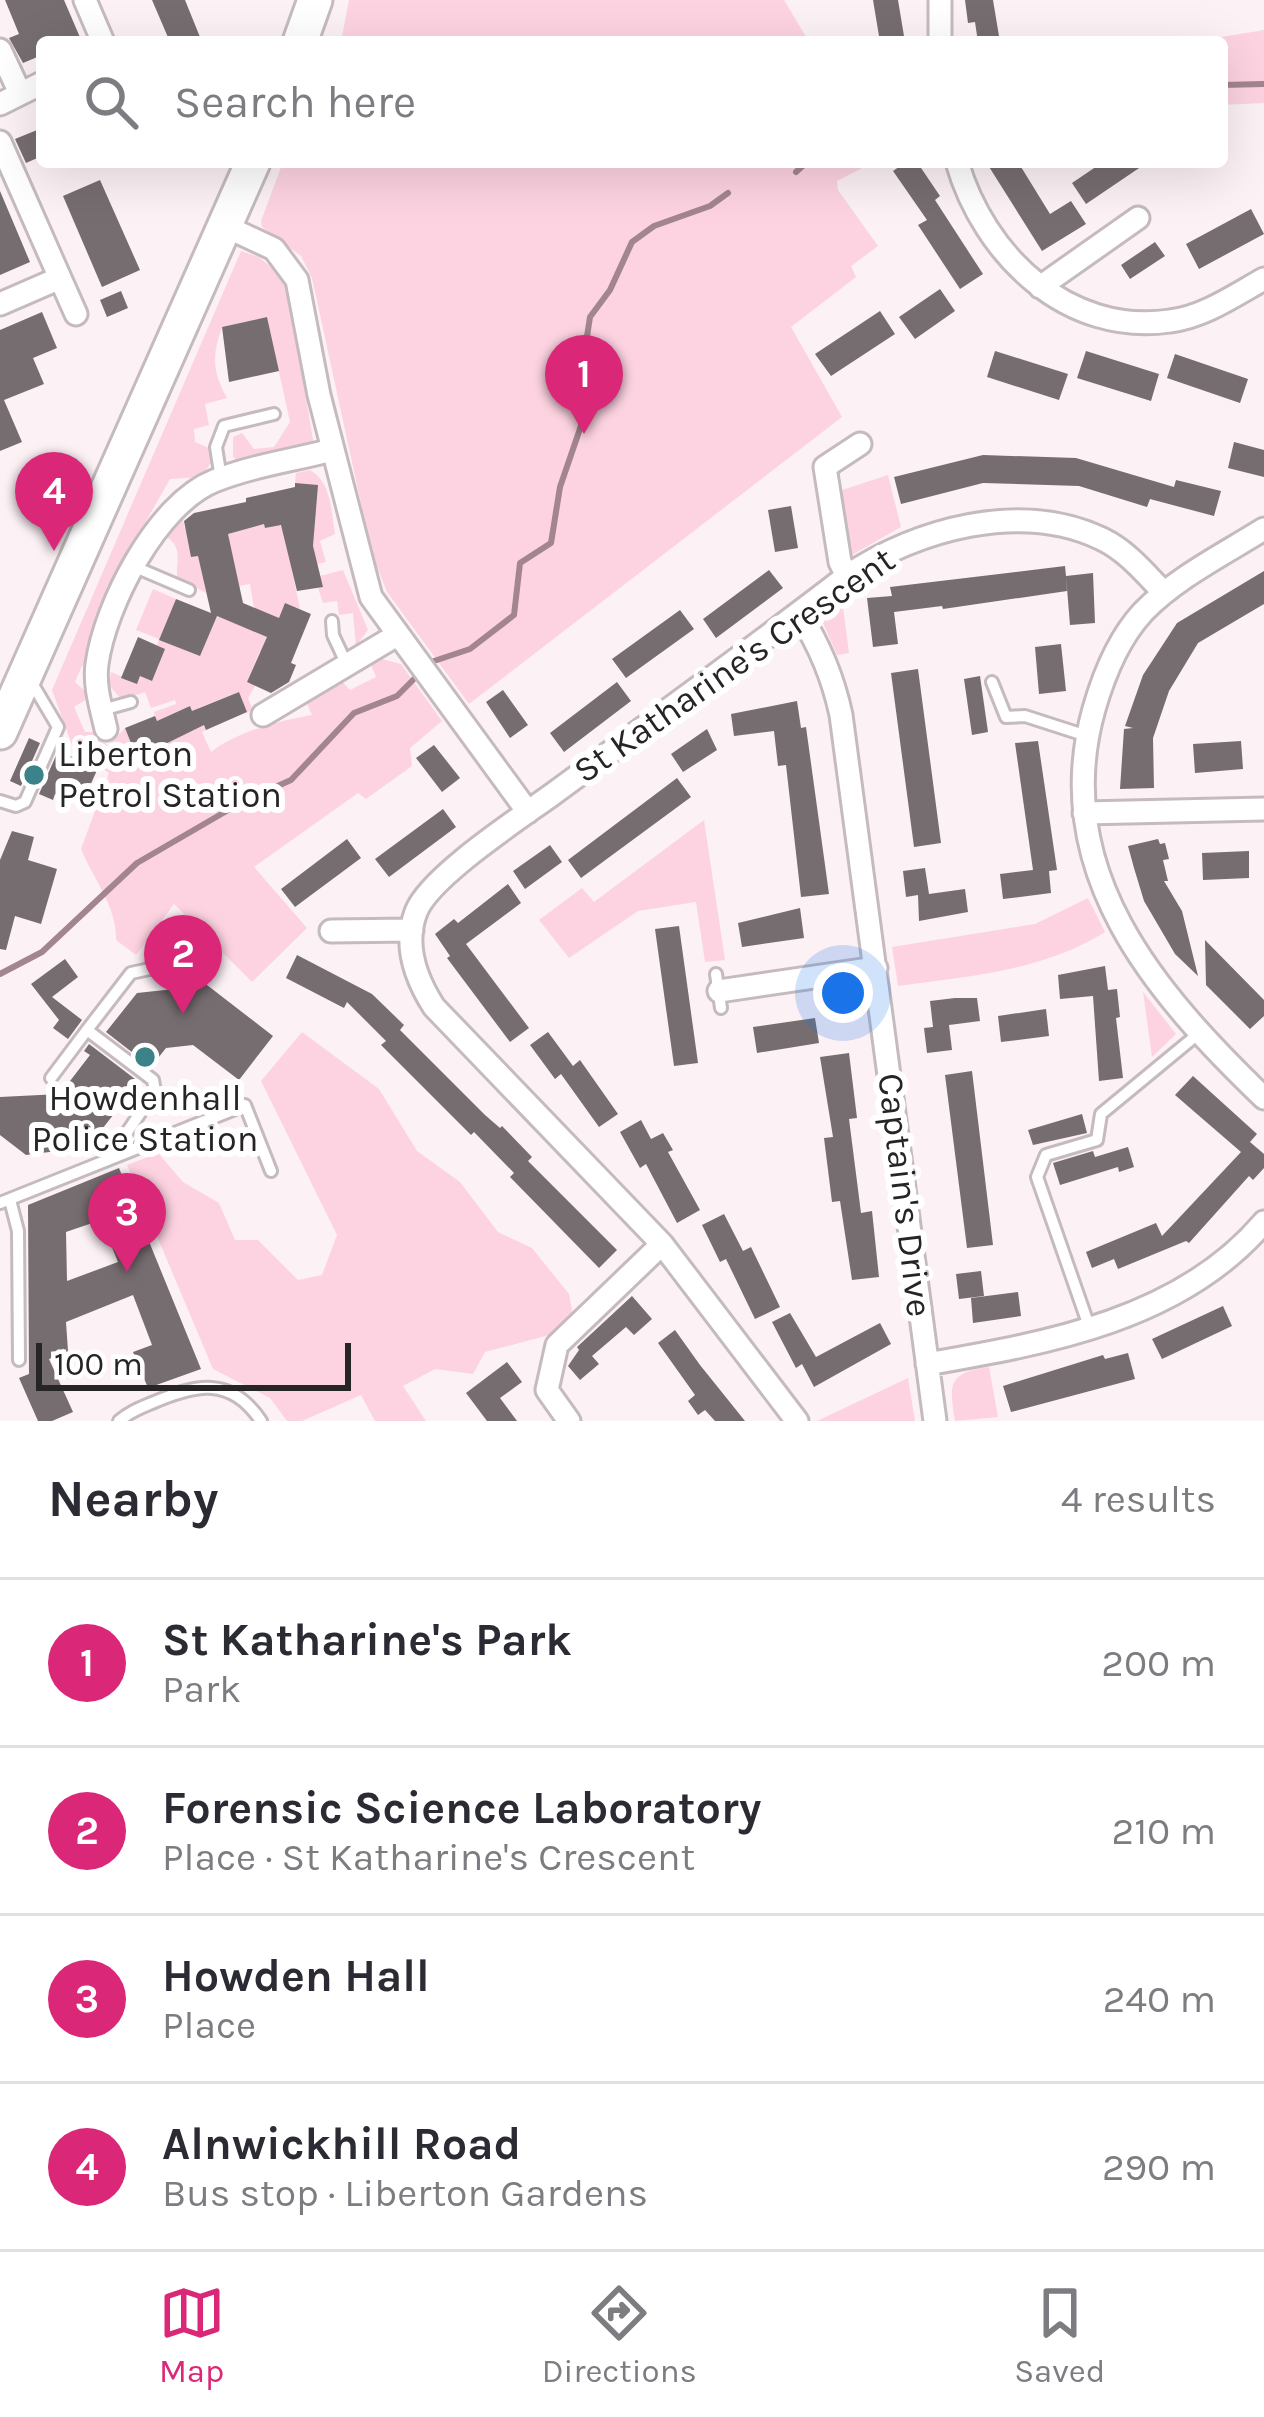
<!DOCTYPE html>
<meta charset="utf-8">
<style>
body{margin:0;font-family:Karla,sans-serif;background:#f7f7f7;color:#2b2b33}
.scale{position:absolute;left:36px;bottom:30px;width:315px;box-sizing:border-box;padding-left:12px;border:6px solid #272425;border-top:0;font-size:33px;line-height:42px;white-space:nowrap;color:#272425;-webkit-text-stroke:9px #fff;paint-order:stroke}
.you{position:absolute;left:843px;top:993px;width:42px;height:42px;margin:-30px;border:9px solid #fff;border-radius:50%;background:#1a73e8;box-shadow:0 0 0 18px #1a73e833}
.badge{display:grid;place-items:center;width:78px;height:78px;border-radius:50%;background:#db2777;color:#fff;font-size:39px;font-weight:700}
.pin{position:absolute;translate:-50% -99px;filter:drop-shadow(0 3px 6px #0008)}
.pin::after{content:'';position:absolute;top:63px;width:42px;height:36px;background:inherit;clip-path:polygon(0 0,100% 0,50% 100%)}
.list{margin:0;padding:0;list-style:none}
h2{display:flex;justify-content:space-between;align-items:center;height:156px;margin:0;padding:0 48px;font-size:51px}
h2 small{font-size:39px;font-weight:400;color:#7c7c81}
.list li{display:grid;grid-template-columns:78px 1fr auto;gap:36px;align-items:center;box-sizing:border-box;height:168px;padding:0 48px;border-top:3px solid #e1e1e2}
.list b{display:block;font-size:45px;white-space:nowrap}
.list p{margin:0;font-size:39px;white-space:nowrap;color:#7c7c81}
.list em{font-size:39px;font-style:normal;color:#7c7c81}
.icon{flex:none;width:66px;height:66px;fill:none;stroke:currentColor;stroke-width:2;stroke-linecap:round;stroke-linejoin:round}
.map{position:relative;flex:none;width:1264px;height:1421px;overflow:hidden}
.search{position:absolute;background:#fff;box-shadow:0 12px 48px #0002;left:36px;right:36px;top:36px;height:132px;display:flex;align-items:center;gap:30px;box-sizing:border-box;padding:0 42px;border-radius:12px;color:#7c7c81;font-size:45px}
.sheet{height:828px;background:#fff}
nav{display:flex;justify-content:space-around;align-items:center;box-sizing:border-box;height:168px;border-top:3px solid #e1e1e2;background:#fff;font-size:33px;color:#7c7c81}
nav a{display:grid;justify-items:center;gap:6px}
nav .on{color:#db2777}
.map>svg:first-child{display:block}
.green{fill:#fdd3e1}
.lines{fill:none;stroke-linecap:round;stroke-linejoin:round}
.stream{stroke:#a3858f;stroke-width:6}
.building{fill:#766d70;fill-rule:evenodd}
.service-casing{stroke:#c5bbbe;stroke-width:16}
.minor-casing{stroke:#c5bbbe;stroke-width:27}
.primary-casing{stroke:#c5bbbe;stroke-width:39}
.service{stroke:#fff;stroke-width:10}
.minor{stroke:#fff;stroke-width:21}
.primary{stroke:#fff;stroke-width:33}
.poi-dot{fill:#3b828b;stroke:#fff;stroke-width:4.5}
.labels{text-anchor:middle;dominant-baseline:central;stroke-width:12;stroke-linejoin:round;paint-order:stroke}
.street-label{font-size:36px;fill:#272425;stroke:#fff}
.poi-label{font-size:36px;fill:#272425;stroke:#fff;text-anchor:start}
</style>
<div class="map">
<svg width="1264" height="1421" viewBox="0 0 1264 1421">
<rect width="100%" height="100%" fill="#fcf1f5"/>
<path class="green" d="M349 0H784L809 42H341Z
M1264 30V103L1222 105V42H1191Z
M283 162H874L837 181 838 190 878 246 851 266 856 277 791 327 842 417 469 704 387 592 372 554 312 278 301 256 262 227 261 221Z
M241 251 259 257 287 281 314 446 241 463 233 457V437L242 433 254 449 274 447 290 422 267 317 222 327C212 356 212 371 227 398L205 404 209 425 194 429 195 442 209 448 213 459 202 477 170 479 109 586 86 666H82L75 682 85 691V700L74 707 85 732H95L108 746 125 728 138 758 199 727 190 706 157 721 154 712 176 704 175 700 151 708 145 692 122 700 109 685 111 672 137 683 140 676 152 680 164 649 157 645 159 639 136 630 153 589 176 599 160 639 217 616 246 628 254 608 250 584 239 586 223 512 237 509 243 530 263 520 265 528 274 526 278 517 280 526 314 528 295 483 296 473 310 470C332 483 331 511 335 534L320 541 326 562 317 564 288 551 300 609 285 604 266 653 260 651 247 682 255 686 248 698 252 709 247 713 239 692 198 708 206 730 202 732 211 752C237 732 278 721 312 715L307 704 326 691 325 687 340 679 350 690 376 677 371 665 382 659 401 664 442 721 410 748 412 766 366 799 358 793 254 867 307 928 252 982 174 904 136 955 116 940C117 907 94 880 81 849L109 773 72 745 52 690Z
M888 475 901 527 850 556 836 492Z
M182 515 185 529 193 527 206 593 177 577C176 559 183 549 167 537Z
M343 570 368 630 356 646 353 613 339 615 337 601 323 603 318 588 322 587 320 576Z
M834 603 843 607 849 653 837 655 823 623Z
M704 820 725 960 705 962 696 902 638 911 569 958 539 920 582 888 594 902Z
M1088 898 1105 932C1043 971 969 976 898 986L892 947 1035 924Z
M1143 992 1176 1034 1152 1057Z
M302 1032 379 1089 417 1151 460 1182 498 1232 532 1248 569 1294 573 1315 553 1334 485 1352 473 1374 435 1369 403 1386 426 1421H375L361 1395 302 1421H287L270 1398 213 1369 127 1165 158 1153 183 1182 219 1203 235 1240H258L298 1280 322 1275 337 1235 261 1081Z
M989 1367 998 1417 955 1421C949 1383 948 1373 989 1367Z
M908 1378 915 1421H817Z"/>
<g class="lines">
<path class="stream" d="M1222 85 1264 84
M796 172 807 162
M0 974 42 952 137 863 242 802 291 780 354 713 397 696 431 662 470 649 514 615 520 563 551 543 560 487 583 420V362L590 317 610 290 632 242 654 226 710 206 728 193"/>
</g>
<path class="building" d="M5 0H64L82 42H42V55L23 63 9 38 19 34Z
M152 0H185L202 42H170Z
M873 0H898L905 42H880Z
M965 0H993L1000 42H978L975 22 968 23Z
M42 128V156L26 163 15 139Z
M906 162H917L940 196 935 200 983 274 960 289 918 225 927 220 893 171Z
M986 162H1018L1050 214 1071 201 1086 224 1042 251Z
M1103 162H1148L1086 204 1072 183Z
M100 180 140 270 102 287 63 196Z
M0 191 30 262 0 275Z
M1251 209 1264 234 1199 269 1186 244Z
M1155 242 1165 256 1130 279 1121 265Z
M940 289 955 311 915 339 899 317Z
M121 291 128 308 107 317 100 300Z
M880 311 895 334 831 376 815 354Z
M42 312 57 348 33 358 44 384 4 400 22 442 0 451V330Z
M267 317 279 371 229 382 222 327Z
M995 351 1068 374 1059 400 987 377Z
M1086 351 1159 374 1151 401 1077 378Z
M1175 354 1248 379 1240 403 1167 378Z
M1234 442 1264 450V477L1228 468Z
M983 455 1076 458 1174 487 1176 480 1221 491 1214 516 1150 499 1147 507 1079 486 983 483 901 504 894 477Z
M295 483 318 485 313 546 323 587 297 591 281 525 265 528 264 524 228 534 243 603 279 618 285 603 311 614 291 663 296 665 289 682 271 693 247 682 267 637 217 616 200 656 159 640 176 599 211 613 198 556 191 557 184 521 194 513 246 502V498L295 487Z
M791 506 798 548 775 552 768 510Z
M1065 566 1066 576 1093 573 1095 623 1070 625 1066 576 1067 591 943 609 942 606 894 612 898 644 873 647 867 598 892 596 890 587Z
M769 570 783 588 716 638 703 619Z
M1264 571V604L1198 643 1169 691 1153 738 1154 788 1120 789 1124 729 1133 728 1125 726 1143 675 1177 623Z
M680 610 694 629 626 678 612 659Z
M138 637 165 649 152 681 140 676 137 684 121 678Z
M1061 644 1066 691 1039 694 1035 647Z
M918 669 941 843 914 847 891 673Z
M980 676 988 732 972 735 964 679Z
M617 682 631 701 564 752 550 733Z
M503 690 528 725 510 738 486 702Z
M239 692 247 712 206 730 204 725 137 758 125 728 155 716 157 721 190 706 192 711Z
M797 701 801 728 806 727 829 894 801 897 786 765 778 766 774 731 734 736 731 714Z
M707 729 717 750 683 772 671 754Z
M29 738 40 743 21 786 10 781Z
M1038 741 1057 870 1049 871 1051 893 1003 899 1000 874 1033 870 1015 743Z
M1241 741 1243 769 1195 773 1193 744Z
M434 745 460 778 442 792 416 758Z
M58 751 98 768 81 806 55 794 53 800 39 794Z
M677 778 691 797 581 878 568 860Z
M443 809 456 827 389 877 375 859Z
M12 831 34 837 28 860 57 869 41 924 15 916 6 950 0 949V860Z
M347 839 361 858 295 907 281 889Z
M1158 839 1160 844 1165 843 1169 859 1163 860 1168 881H1164L1182 911 1198 976 1175 954 1144 901 1134 868 1128 846Z
M550 845 562 862 525 889 513 871Z
M1249 851V878L1203 880 1202 853Z
M925 868 929 894 965 889 968 912 919 921 918 895 906 897 903 871Z
M508 884 521 903 466 944 529 1028 510 1042 447 958 450 956 435 934 454 919 458 923Z
M800 908 804 938 742 947 738 923Z
M679 926 698 1063 674 1066 655 929Z
M1205 940 1264 1000V1016L1250 1029 1206 985Z
M297 955 372 994 404 1025 400 1030 485 1115 500 1128 502 1126 532 1157 528 1161 617 1250 599 1268 510 1177 514 1173 474 1132 471 1135 381 1045 386 1041 347 1002 344 1008 286 978Z
M65 959 78 977 52 997 82 1020 68 1039 53 1028 59 1020 31 984Z
M204 960 207 985 273 1036 239 1080 193 1045 166 1048 151 1067 106 1032 137 993 184 988 181 962Z
M1105 966 1108 990 1117 989 1120 1017 1116 1018 1123 1078 1099 1081 1093 996 1060 999 1058 975Z
M955 998H977L980 1021 949 1025 952 1050 927 1053 924 1028 933 1027 930 1001Z
M1046 1009 1049 1036 1001 1042 998 1016Z
M815 1018 819 1043 757 1053 753 1027Z
M548 1032 573 1066 580 1060 618 1114 599 1127 561 1074 555 1079 530 1045Z
M89 1044 139 1082 88 1147 26 1155 0 1135V1097L60 1094 90 1055 84 1051Z
M849 1053 857 1118 849 1119 861 1213 872 1211 879 1277 852 1280 840 1201 832 1202 824 1138 833 1137 820 1057Z
M972 1071 993 1245 967 1248 945 1075Z
M1193 1076 1257 1134 1250 1142 1264 1154V1168L1253 1180 1249 1176 1189 1243 1186 1241 1118 1269 1114 1259 1092 1268 1086 1252 1156 1223 1162 1236 1241 1152 1175 1095Z
M1082 1114 1087 1133 1033 1145 1028 1130Z
M641 1120 651 1139 663 1133 673 1150 668 1152 700 1210 677 1223 646 1164 640 1168 620 1132Z
M1128 1147 1134 1167 1119 1172 1118 1167 1060 1185 1053 1163 1093 1151 1095 1157Z
M119 1168 201 1369 148 1388 133 1352 152 1345 133 1295 66 1322 68 1351 49 1359 73 1412 52 1421H38L19 1378 29 1374 28 1205ZM101 1220 118 1262 67 1281 66 1232Z
M724 1214 743 1251 751 1247 780 1307 755 1319 726 1259 720 1262 702 1225Z
M981 1271 984 1296 959 1299 956 1274Z
M1018 1292 1021 1316 973 1323 971 1298Z
M632 1296 652 1319 634 1335 626 1327 592 1356 599 1364 580 1380 568 1366 579 1350 577 1347Z
M1223 1306 1232 1326 1162 1359 1152 1339Z
M790 1313 816 1357 880 1323 891 1344 814 1387 802 1364 796 1368 772 1322Z
M675 1330 700 1365 745 1421H715L705 1410 698 1415 688 1401 695 1395 658 1343Z
M1128 1353 1135 1379 1011 1412 1003 1386 1103 1355 1105 1359Z
M507 1362 522 1382 500 1398 517 1421H487L466 1393Z"/>
<g class="lines">
<g class="service-casing">
<path id="service" d="M221 479 216 447 224 426 274 414
M58 490 97 509
M135 567 189 590
M332 621 333 635 347 665
M992 682 1006 717 1025 716 1087 736
M102 710 131 702
M0 801 16 806 25 802 58 727 29 678
M716 974 721 1008
M51 1078 87 1030
M111 1156 155 1091 153 1080 87 1030 131 973 159 967
M10 1200 18 1231 19 1360
M0 1203 245 1105 271 1171
M1090 1329 1037 1177 1046 1155 1097 1140 1101 1114 1198 1034
M119 1421C129 1412 140 1408 152 1403 196 1384 231 1376 261 1421"/>
</g>
<g class="minor-casing">
<path id="minor" d="M85 0 103 42
M940 0V42
M0 50 20 93
M0 104 42 83
M0 142 60 278 0 304
M957 162C984 256 1068 336 1170 321 1204 317 1235 295 1264 279
M227 227 274 249 297 280 319 395 371 597 528 812
M60 278 76 314
M1040 287 1138 218
M1264 529C1224 554 1176 578 1143 612 1118 639 1104 674 1094 709 1048 871 1156 994 1264 1098
M847 576 840 562 825 467 860 444
M799 613C820 646 833 677 841 715L935 1421
M263 715 397 635
M106 729C101 707 94 686 97 664 105 605 157 504 214 481 251 466 294 460 332 450
M1084 813 1264 809
M331 931 412 930
M719 991 876 968
M927 1364C1047 1343 1181 1320 1264 1222
M569 1421 547 1390 557 1345 662 1244
M797 1421 662 1244 434 1007C416 979 403 946 416 912 429 877 520 818 553 794 651 722 750 651 847 576 916 529 1022 500 1102 539 1127 551 1145 573 1164 593"/>
</g>
<g class="primary-casing">
<path id="primary" d="M300 42 315 0
M0 732 253 162"/>
</g>
<use href="#service" class="service"/>
<use href="#minor" class="minor"/>
<use href="#primary" class="primary"/>
</g>
<g class="poi-dot">
<circle cx="34" cy="775" r="12"/>
<circle cx="145" cy="1057" r="12"/>
</g>
<g class="labels">
<g class="street-label">
<text transform="translate(734 665) rotate(-35)">St Katharine's Crescent</text>
<text transform="translate(905 1195) rotate(83)">Captain's Drive</text>
</g>
<g class="poi-label">
<text x="58" y="754">Liberton<tspan x="58" dy="41">Petrol Station</tspan></text>
<text x="145" y="1098" text-anchor="middle">Howdenhall<tspan x="145" dy="41">Police Station</tspan></text>
</g>
</g>
</svg>
<div class="scale">100 m</div>
<div class="you"></div>
<div class="pin badge" style="left:584px;top:434px">1</div>
<div class="pin badge" style="left:183px;top:1014px">2</div>
<div class="pin badge" style="left:127px;top:1272px">3</div>
<div class="pin badge" style="left:54px;top:551px">4</div>
<div class="search"><svg class="icon" aria-label="search" viewBox="0 0 24 24"><circle cx="10" cy="10" r="6"/><path d="M15 15l6 6"/></svg>Search here</div>
</div>
<section class="sheet">
<h2>Nearby<small>4 results</small></h2>
<ul class="list">
<li><span class="badge">1</span><div><b>St Katharine's Park</b><p>Park</p></div><em>200 m</em></li>
<li><span class="badge">2</span><div><b>Forensic Science Laboratory</b><p>Place · St Katharine's Crescent</p></div><em>210 m</em></li>
<li><span class="badge">3</span><div><b>Howden Hall</b><p>Place</p></div><em>240 m</em></li>
<li><span class="badge">4</span><div><b>Alnwickhill Road</b><p>Bus stop · Liberton Gardens</p></div><em>290 m</em></li>
</ul>
</section>
<nav>
<a class="on"><svg class="icon" aria-label="map" viewBox="0 0 24 24"><path d="M3 6l6-2 6 2 6-2v14l-6 2-6-2-6 2zM9 4v14M15 6v14"/></svg>Map</a>
<a><svg class="icon" aria-label="directions" viewBox="0 0 24 24"><path d="M12 3l9 9-9 9-9-9zM9 14v-3h6M13 9l2 2-2 2"/></svg>Directions</a>
<a><svg class="icon" aria-label="saved" viewBox="0 0 24 24"><path d="M7 4h10v16l-5-4-5 4z"/></svg>Saved</a>
</nav>
